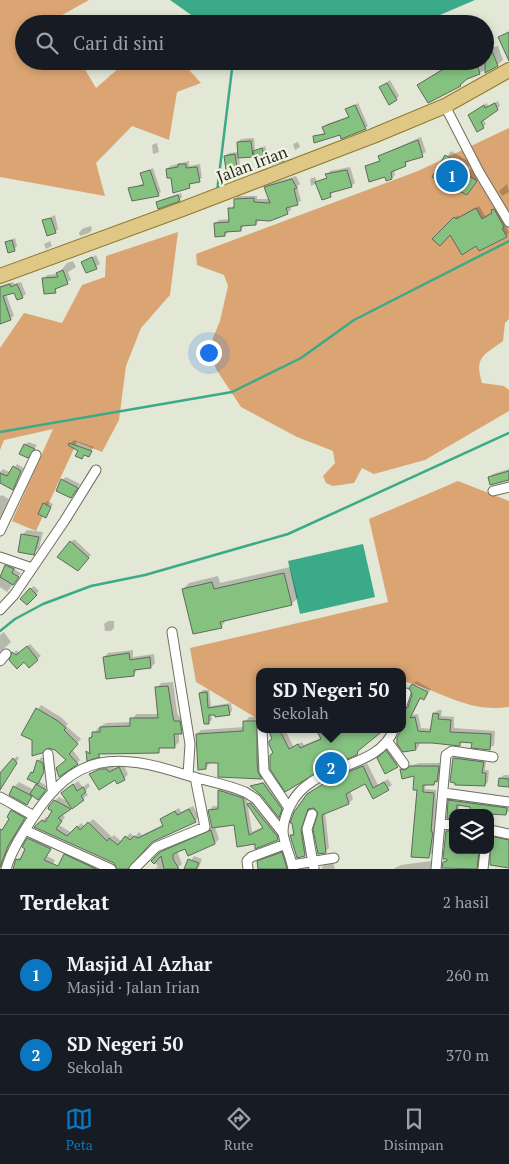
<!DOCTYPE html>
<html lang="id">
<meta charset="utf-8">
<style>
body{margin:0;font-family:"PT Serif",serif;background:#242831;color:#f1f3f6}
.controls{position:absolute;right:15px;bottom:15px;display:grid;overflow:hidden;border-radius:10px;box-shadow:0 2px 8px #0003}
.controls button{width:45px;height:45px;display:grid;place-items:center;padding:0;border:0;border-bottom:1px solid #363941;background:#171b24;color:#f1f3f6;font:25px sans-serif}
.you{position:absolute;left:208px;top:352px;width:18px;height:18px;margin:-12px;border:4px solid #fff;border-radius:50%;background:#1a73e8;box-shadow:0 0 0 8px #1a73e833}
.badge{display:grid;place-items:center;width:32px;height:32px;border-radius:50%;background:#0b76c1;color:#fff;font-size:16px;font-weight:700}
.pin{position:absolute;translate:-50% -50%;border:2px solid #fff;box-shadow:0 1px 5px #0006}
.popup{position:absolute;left:256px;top:668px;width:150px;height:65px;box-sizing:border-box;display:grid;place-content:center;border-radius:10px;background:#171b24;filter:drop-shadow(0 1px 4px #0005);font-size:16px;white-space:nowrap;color:#9ea1a6}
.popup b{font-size:19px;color:#f1f3f6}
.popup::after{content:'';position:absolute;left:50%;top:100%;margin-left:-10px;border:10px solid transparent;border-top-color:#171b24}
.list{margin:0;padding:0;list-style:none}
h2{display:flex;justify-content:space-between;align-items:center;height:65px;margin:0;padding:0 20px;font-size:21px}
h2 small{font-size:16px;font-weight:400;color:#9ea1a6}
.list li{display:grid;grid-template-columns:32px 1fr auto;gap:15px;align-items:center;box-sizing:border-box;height:80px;padding:0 20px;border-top:1px solid #363941}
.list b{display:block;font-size:19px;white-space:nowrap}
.list p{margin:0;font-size:16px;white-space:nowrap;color:#9ea1a6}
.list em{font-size:16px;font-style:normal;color:#9ea1a6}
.icon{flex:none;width:28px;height:28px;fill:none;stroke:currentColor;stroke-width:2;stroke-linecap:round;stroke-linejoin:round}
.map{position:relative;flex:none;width:509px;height:869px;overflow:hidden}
.search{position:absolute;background:#171b24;box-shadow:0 2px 8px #0003;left:15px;right:15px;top:15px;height:55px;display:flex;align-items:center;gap:12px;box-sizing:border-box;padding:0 18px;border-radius:28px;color:#9ea1a6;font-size:19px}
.sheet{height:225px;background:#171b24}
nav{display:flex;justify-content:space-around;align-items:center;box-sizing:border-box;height:70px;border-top:1px solid #363941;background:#171b24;font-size:14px;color:#9ea1a6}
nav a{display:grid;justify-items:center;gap:2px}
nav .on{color:#0b76c1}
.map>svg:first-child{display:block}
.green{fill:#dba573}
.water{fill:#3baa88}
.shadow{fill:#0003}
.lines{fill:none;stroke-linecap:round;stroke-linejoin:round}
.stream{stroke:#3baa88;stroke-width:2.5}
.building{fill:#85c280;stroke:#5f695d}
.street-casing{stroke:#6c6f60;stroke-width:11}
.primary-casing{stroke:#917a2e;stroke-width:16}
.street{stroke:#fff;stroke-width:9}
.primary{stroke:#dfc885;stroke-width:14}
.labels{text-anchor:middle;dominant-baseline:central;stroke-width:4.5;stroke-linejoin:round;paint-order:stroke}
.street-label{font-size:16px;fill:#2a2b25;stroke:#f1f4e3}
</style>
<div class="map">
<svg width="509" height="869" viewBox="0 0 509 869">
<rect width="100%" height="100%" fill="#e3e7d6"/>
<path class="green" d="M0 0H89L55 19 57 24H24V61H80L96 88 127 61H181L201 83 177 92 169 140 132 126 96 163 105 196 0 177Z
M509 128V319L505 323 503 341C484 355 474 357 482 383L504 386 509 390V411L425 460 374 474 362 468 354 483 333 486 326 483 323 476 335 463 333 451 297 437 241 407 216 369 211 353 213 338 220 321 228 286 224 275 197 265 196 254 418 171Z
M178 232 170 295 141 328 126 366 119 420 102 452 77 442 36 531 12 521 53 429 4 440 0 450V348L24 313 62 323 82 285 105 277 106 256Z
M458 481 509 501V707C466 713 441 690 402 681V672H260V720L196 682 190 648 388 602 369 519Z"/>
<path class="water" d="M170 0H475L419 24H204Z
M363 544 375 597 300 614 288 561Z"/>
<path class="shadow" d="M498 46 503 60 497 65 467 78 460 85H419L453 61H485V50Z
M390 80 399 96 396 99 380 87Z
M498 101 500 106 483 119 486 124 483 127 473 112 487 103 488 106Z
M358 103 368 126 365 128 315 136 326 132 324 127 327 124 350 116 347 109Z
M421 137 426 152 394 170 395 175 392 178 366 167 381 160 380 157 383 154Z
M254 138 255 151 265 146 268 155 284 149 287 156 284 160 259 166 254 153 252 155 239 157 240 164 237 167 225 156 229 153 239 152 238 142 241 139Z
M298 142 300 147 295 150 293 144Z
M157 143 159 152 153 154 152 145Z
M451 151 471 163 468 168 481 176 467 194 434 176Z
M189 161V166L200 164 202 178 192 182 189 187 172 176 167 169 170 166Z
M350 167 355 183 351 186 333 191 330 196 317 183 311 186 310 179 315 177 317 182 319 180V182L333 177 327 175 330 171Z
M153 168 161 192 158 195 130 189 144 183 142 173Z
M296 176 300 184 297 186 301 201 290 206 291 210 287 213 259 220 256 224 244 225 241 230 229 231 225 235 215 224 219 220 230 219V209L235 205V199L238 196H257V199H270L266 187 269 184Z
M507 184 509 192 502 196 499 191Z
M181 193 182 197 180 199 159 207 157 202 160 200Z
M479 206 485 216 493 212 496 207 507 223 505 224 509 233 506 236 477 244 451 233 433 239 458 215 459 217Z
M55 215 58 229 55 232 44 221Z
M91 226 92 230 89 233 80 236 79 233 82 229Z
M15 238 17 246 14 250 6 242Z
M50 241 52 246 46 249 44 244Z
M96 255 100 264 87 272 83 262Z
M73 261 76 267 68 272 71 280 58 286 55 292 44 279 47 275 58 274 67 263Z
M13 282 14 284 21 282 26 294 22 297 15 291 6 294 14 316 0 323V286Z
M74 440 94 447 88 456 70 444Z
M28 442 37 445 31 453 25 445Z
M17 464 24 468 12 488 0 482V472L3 469 11 473Z
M509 469V479L490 477 493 474Z
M66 477 80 484 74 494 62 480Z
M2 495 9 499 0 518V496Z
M47 501 53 504 46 516 44 504Z
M27 530 43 532 39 548 33 553 22 535Z
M74 539 91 555 81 567 59 557Z
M10 563 17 565 15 570 21 573 7 592 0 587V578Z
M290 567 298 598 291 604 227 619 221 627 183 589 189 583 218 576 220 583Z
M34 586 39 591 27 603 30 589Z
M108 621H114V628L111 631H105L104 624Z
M4 632 11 642 0 652V635Z
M30 644 41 656 29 666 24 660H10L16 650 20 653Z
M133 650V657L154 654 155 663 151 667 138 668 134 675 104 657 108 653Z
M416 681 431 689 429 692 414 683Z
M173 682 177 712 179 717H184L186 728 179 733V742L174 747H162L158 751 102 753 88 759 90 738 98 728 106 723 131 722 136 714H159L157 688 161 683Z
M413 684 428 694 424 699 421 697 412 715 418 714 421 728 432 729 434 713 438 710H442L441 716 454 717V728L495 731 494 745 490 748 473 741H463L459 745 419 742V746L416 749 398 737 402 729V706L408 707 413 695 411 688Z
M203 690H209L211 706 231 703 232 711 229 714H211L212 720 209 722 200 693Z
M41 705 62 718 68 724 66 726 81 739 72 749 80 760 77 763 68 760 56 749 23 734Z
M249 717H260L265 774 261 778 219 776V761L210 762 206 768 197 734 201 730 245 727V722Z
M270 729H285L293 746 302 742 304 745 321 738 324 732 329 730 330 732 337 729H382L356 753 274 752Z
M392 746 403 761 386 772 384 753Z
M17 756 19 758 0 788V775Z
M456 756 486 759 485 770H489L488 782 485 785 453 759Z
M41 757 45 759 46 768 39 781 48 787 41 795H34L27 803 14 787 19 782 34 790 38 783 29 778Z
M367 763 378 785 388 779 392 785 374 797 365 782 350 790 353 799 349 803 325 812 329 848 325 852 320 813 315 807 310 808 304 825 309 851 305 855 291 836 295 832 307 795 336 775Z
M419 763H441L440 777 434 784H426L425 789 436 790V829L432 853 429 856 416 775 403 777 402 769Z
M123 764 128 774 124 779 91 774 106 765H112L114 768Z
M504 775H509V786L500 778Z
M78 781 83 787 88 783 90 786 85 791 88 795 61 814 65 817 59 825 72 833 81 823 85 827 93 819 112 837 114 835 122 842 130 833 135 837 139 832 142 835 164 824 161 819 179 808 181 812 193 806 199 817 195 821 153 840 127 869H118L114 862 36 827 46 817 49 818 53 810 55 801 59 797 69 802 67 789Z
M266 781 284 805 279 816 262 794 252 786Z
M223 787 246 794 252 832 263 827 248 805 252 801 281 835 277 839 256 843 235 824 215 827 219 839 215 843 177 851 182 864 176 869H155L158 866 153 861 165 849 213 827 209 810 213 806H219V790Z
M453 798 509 805V811L506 814 491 813 490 816V813L472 806 459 804V813H453L450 800Z
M16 807 28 814 9 848 3 863 5 869H0V836Z
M450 828H453V850H481L480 864 476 867 444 862 449 858 447 831Z
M490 831 509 835V867L490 846Z
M32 835 54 845 47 856 55 860 51 869H14L17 859 23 856 28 839Z
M285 850 292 869H260L259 862 262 858Z
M69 851 108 869H69L65 855Z
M194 856 202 859 198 869H186Z
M431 861V869H393L401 865Z
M333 862 335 869H321L325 863Z
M311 866 313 869H302L304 867Z"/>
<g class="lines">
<path class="stream" d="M217 192 233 61
M0 432 232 392 301 358 354 320 509 241
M0 631 15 619 43 604 91 586 145 575 288 534 509 433"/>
</g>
<path class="building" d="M509 32V61L498 37Z
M492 51 498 66 485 73V53Z
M450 61H476L480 74 467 79 460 85 461 86 428 103 417 85 452 64Z
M387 83 397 100 389 105 379 87Z
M495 103 498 110 481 122 484 128 477 132 468 115 484 105 485 108Z
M355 105 366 129 341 139 340 135 314 143 313 136 325 134 322 127 349 117 345 109Z
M418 140 423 157 405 162 406 166 391 172 392 179 386 181 385 177 369 182 365 166 380 161 378 156Z
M251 141 253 157 238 158 237 142Z
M262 148 265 158 280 151 284 161 258 168 253 151Z
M235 154 237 168 226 170 224 156Z
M445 155 468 168 464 173 477 181 467 195 432 177Z
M178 164H186V168L197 167 200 182 189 184 190 188 173 193 171 178H167L166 169 178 167Z
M150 170 159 196 132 201 128 188 144 185 140 173Z
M347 170 352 187 330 193 331 197 322 200 315 182 327 178 325 174Z
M292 179 297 188 294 189 298 205 286 208 288 214 270 221 256 220V225L241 226V231L225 232V236L215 237 214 223 229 222 228 208H234V199L254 198V202L270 203 264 187Z
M178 195 180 201 158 209 156 202Z
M476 208 482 219 492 213 491 210 494 209 504 227 502 228 507 237 479 251 476 246 462 255 450 235 440 246 432 239 454 217 456 219Z
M51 218 56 233 47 236 42 220Z
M12 240 15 251 8 253 5 242Z
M92 257 97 269 86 273 81 262Z
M63 270 68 284 55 289 56 293 44 294 42 278 58 277 56 273Z
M10 284 11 287 17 284 23 298 17 300 14 293 3 296 11 320 0 324V287Z
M69 443 92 451 89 457 84 455 82 459 75 456 78 451 68 445Z
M24 444 35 449 28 458 19 454Z
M13 466 21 471 13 490 0 483V473L7 476Z
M509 471V480L490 485 488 477Z
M61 479 78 488 71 498 56 491Z
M43 503 51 507 46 518 38 514Z
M21 534 39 537 34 555 18 552Z
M70 541 89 558 78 571 57 557Z
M5 565 14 569 12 573 19 577 13 585 0 577Z
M284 573 292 605 220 622 222 628 193 634 182 589 212 582 214 589Z
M30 588 37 595 27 605 20 599Z
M27 646 38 660 29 668 24 662 17 669 9 660 12 652 16 655Z
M129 653 130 660 150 657 151 668 134 670V676L106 679 103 657Z
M412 684 428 692 424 700 420 698 410 718 415 717 418 731 430 732 433 713 439 714 438 719 451 720 450 732 491 734 490 750 471 748 472 743 460 742V746L432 743H415L416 750 403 752 397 744V737L402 729V711L408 707 412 695 409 688Z
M168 686 173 717 174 721H180L182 734H174L175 748H159V753L98 754 100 757 87 761 86 751 90 754 89 738 92 737V732H100V727L130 726V718H158L155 687Z
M207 692 208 708 228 705 230 715 215 717V715H209V724H204L199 693Z
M36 708 58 721 66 728 64 730 78 744 69 754 78 764 59 777 56 768 66 760 55 750 48 748 42 753 32 756V740L21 735Z
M243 721H257V762L258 772 262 779 218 777V763H206V769L198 770 196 734 243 731Z
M268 729H279L289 749 298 744 300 748 321 739 316 729H324L326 735 340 729H385L358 751 357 755 325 768 285 792 270 769V755L273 753 269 744V741L272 739Z
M386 750 398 767 385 774 377 758Z
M13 758 17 763 0 790V773Z
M453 758 484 762 482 773H486L485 786 455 785V783L450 782Z
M37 760 43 763 44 772 38 784 27 779 31 772 33 773Z
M363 766 373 788 384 782 389 790 373 799 365 784 346 794 349 804 322 815 326 853 318 854 313 829 318 813 314 808 308 809 301 830 305 856 297 858 290 835H294L292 823H290L294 812 307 794 331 779Z
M410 766H439L437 782 435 781 434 785H423V792L434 793 431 832H433L429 858 411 857 417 790H413L414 776 402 779 400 769 405 770Z
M119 767 125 780 117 784 115 780 99 790 89 774 100 769H107L109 772Z
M499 778 509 779V787L498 786Z
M263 783 282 809 279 818 261 795 250 786Z
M36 784 46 790 38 800 30 794Z
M73 784 77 791 83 787 86 792 81 796 84 800 72 809 61 793Z
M13 786 32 796 27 805 9 795Z
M218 790 243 798 249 835 263 828 247 804 250 803 277 836 278 840 255 849V844L237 847 234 825 212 828 208 810 218 809Z
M54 800 71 809 58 818 62 821 56 829 67 836 77 826 80 830 88 822 107 841 109 838 118 845 125 836 130 840 134 836 138 838 163 826 160 819 175 811 177 815 189 809 196 822 152 842 128 869H117L114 863 34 827 42 820 45 822 52 811 48 809 49 806Z
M448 800 507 808 506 815 470 813V807L457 805 456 813H453V819L447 818Z
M11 810 25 818 8 846 0 867V829L2 830 9 819 7 817Z
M211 830 215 844 188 856 185 849 173 854V859L179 869H164L161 856 154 864 151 861 160 852Z
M446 831H453V850L479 852 477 869 442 868 443 862 447 861V859H443Z
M490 836 509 840V868L490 865Z
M27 838 51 849 44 860 58 866 64 854 96 869H13L16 859 20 860 25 849 22 847Z
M282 852 287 869H258L257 861Z
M188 859 199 863 196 869H184Z"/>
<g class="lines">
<g class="street-casing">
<path id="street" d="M445 106 479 172 509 222
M493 491 509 487
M0 531 36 455
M0 557 32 568
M0 610 14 595 65 520 96 470
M172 632 190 744 188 775
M0 661 6 654
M402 705 406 693
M262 729 264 771 289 808
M388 742 404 764
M48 754 52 789
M444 793 509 802
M0 797 34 816
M312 814 307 829 314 869
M441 824 453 825
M25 830 111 869
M490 830 509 834
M292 865 334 858
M6 869C11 851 22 834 32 819 75 752 116 752 186 775 206 781 226 784 245 792L256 799 283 833
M134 869 156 847 205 827 195 777
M248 869 247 861 251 857 286 844
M293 869C291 857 284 844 283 832 283 823 286 814 290 806 311 761 378 772 394 729
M436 869 446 755 452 751 493 757
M483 869 485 850"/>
</g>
<g class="primary-casing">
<path id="primary" d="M0 276 180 210 373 136 445 106 509 70"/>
</g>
<use href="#street" class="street"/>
<use href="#primary" class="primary"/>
</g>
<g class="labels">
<g class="street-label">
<text transform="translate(252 164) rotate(-21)">Jalan Irian</text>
</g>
</g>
</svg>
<div class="controls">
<button><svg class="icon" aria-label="layers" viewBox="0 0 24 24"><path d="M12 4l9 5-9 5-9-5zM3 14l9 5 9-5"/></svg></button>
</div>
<div class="you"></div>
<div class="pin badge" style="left:452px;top:176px">1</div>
<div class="pin badge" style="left:331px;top:768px">2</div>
<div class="popup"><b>SD Negeri 50</b>Sekolah</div>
<div class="search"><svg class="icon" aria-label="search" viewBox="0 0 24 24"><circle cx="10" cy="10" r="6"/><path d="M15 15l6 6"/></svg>Cari di sini</div>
</div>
<section class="sheet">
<h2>Terdekat<small>2 hasil</small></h2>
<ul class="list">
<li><span class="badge">1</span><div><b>Masjid Al Azhar</b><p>Masjid · Jalan Irian</p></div><em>260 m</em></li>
<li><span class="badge">2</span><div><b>SD Negeri 50</b><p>Sekolah</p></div><em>370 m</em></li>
</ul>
</section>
<nav>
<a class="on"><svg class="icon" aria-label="map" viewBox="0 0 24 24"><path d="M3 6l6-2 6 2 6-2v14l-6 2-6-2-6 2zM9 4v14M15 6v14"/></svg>Peta</a>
<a><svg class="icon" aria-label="directions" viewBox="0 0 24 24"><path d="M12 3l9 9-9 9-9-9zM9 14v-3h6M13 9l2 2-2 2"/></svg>Rute</a>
<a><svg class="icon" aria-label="saved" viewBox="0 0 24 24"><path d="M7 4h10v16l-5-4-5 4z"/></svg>Disimpan</a>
</nav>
